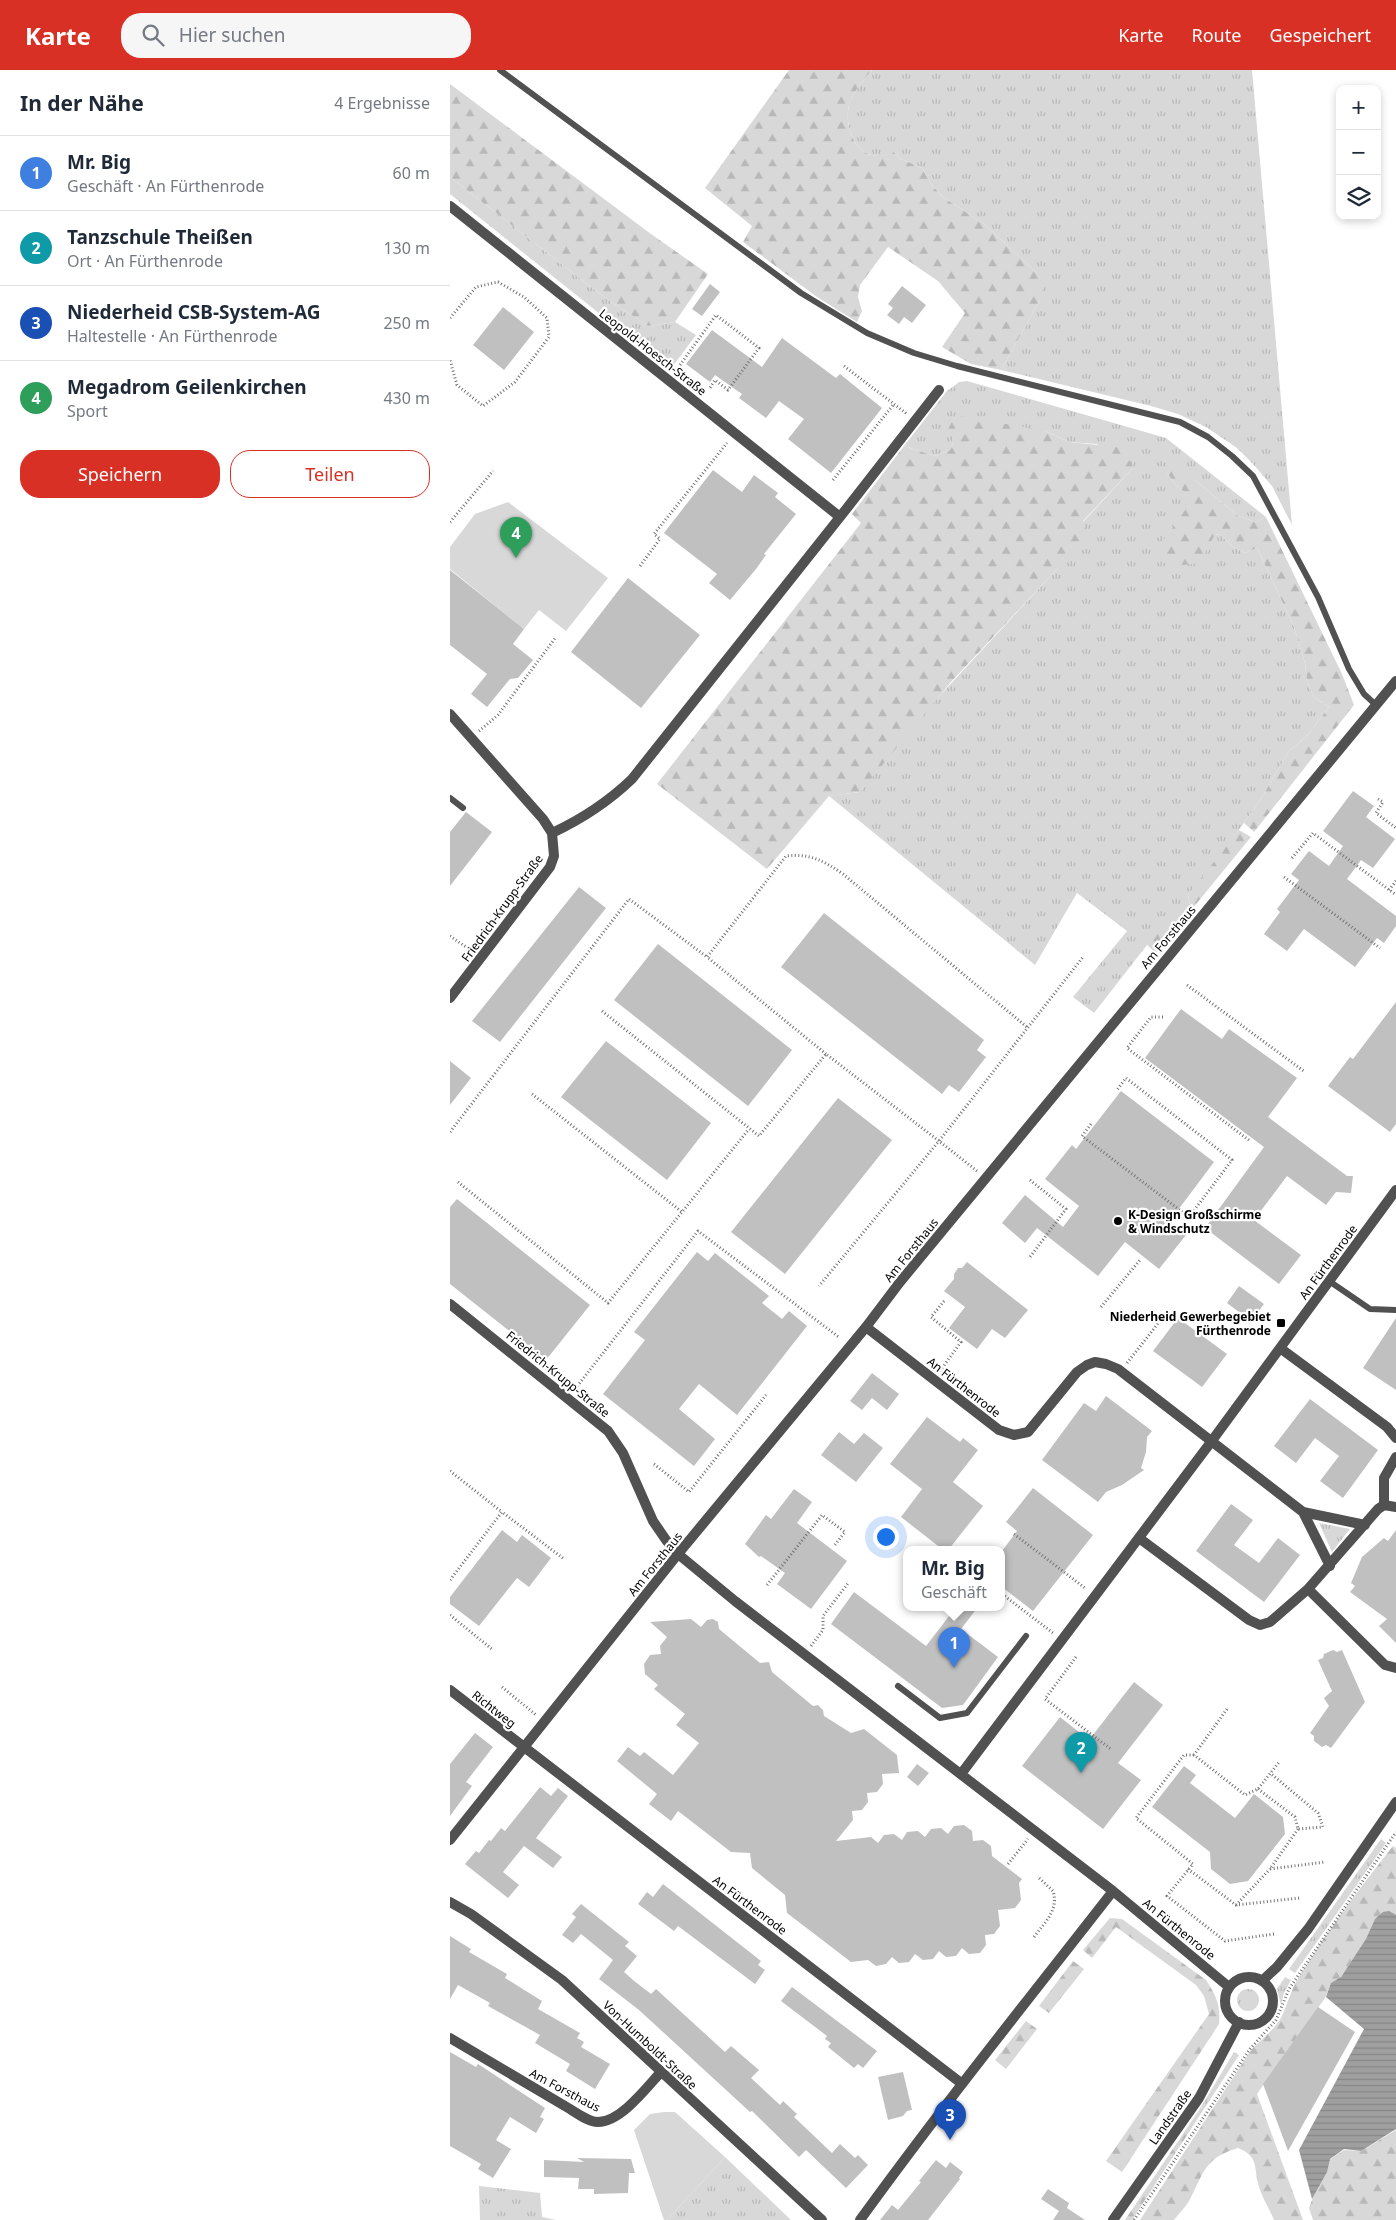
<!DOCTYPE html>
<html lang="de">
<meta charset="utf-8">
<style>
body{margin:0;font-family:"Noto Sans",sans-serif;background:#f6f6f7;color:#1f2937}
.controls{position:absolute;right:15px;top:15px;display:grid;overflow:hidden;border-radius:10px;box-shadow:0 2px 8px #0003}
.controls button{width:45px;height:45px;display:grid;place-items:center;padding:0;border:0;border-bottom:1px solid #e0e1e3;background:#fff;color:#1f2937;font:25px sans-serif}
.you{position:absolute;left:435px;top:1466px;width:18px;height:18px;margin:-12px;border:4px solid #fff;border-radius:50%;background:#1a73e8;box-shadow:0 0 0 8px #1a73e833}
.badge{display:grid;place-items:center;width:32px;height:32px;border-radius:50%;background:#d93025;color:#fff;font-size:16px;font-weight:700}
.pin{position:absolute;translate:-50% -41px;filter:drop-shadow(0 1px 2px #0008)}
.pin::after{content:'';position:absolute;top:26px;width:18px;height:15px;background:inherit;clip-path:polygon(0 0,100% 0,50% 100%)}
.popup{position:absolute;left:453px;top:1476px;width:102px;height:65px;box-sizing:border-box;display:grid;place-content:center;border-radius:10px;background:#fff;filter:drop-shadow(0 1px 4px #0005);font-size:16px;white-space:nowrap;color:#747a83}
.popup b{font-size:19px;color:#1f2937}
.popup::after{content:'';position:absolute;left:50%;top:100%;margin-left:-10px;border:10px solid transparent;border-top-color:#fff}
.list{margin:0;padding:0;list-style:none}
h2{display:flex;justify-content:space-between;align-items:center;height:65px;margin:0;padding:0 20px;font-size:21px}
h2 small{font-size:16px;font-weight:400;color:#747a83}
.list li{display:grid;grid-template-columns:32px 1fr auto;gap:15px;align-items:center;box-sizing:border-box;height:75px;padding:0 20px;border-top:1px solid #e0e1e3}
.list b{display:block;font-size:19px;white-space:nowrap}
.list p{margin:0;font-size:16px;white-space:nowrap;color:#747a83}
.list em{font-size:16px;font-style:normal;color:#747a83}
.actions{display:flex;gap:10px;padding:15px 20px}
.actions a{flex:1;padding:11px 0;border:1px solid #d93025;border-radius:20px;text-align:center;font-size:18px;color:#d93025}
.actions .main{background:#d93025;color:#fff}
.icon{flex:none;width:28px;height:28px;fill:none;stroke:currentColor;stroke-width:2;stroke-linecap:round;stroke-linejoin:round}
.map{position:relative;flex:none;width:946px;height:2150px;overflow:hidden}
header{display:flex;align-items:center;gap:30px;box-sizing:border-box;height:70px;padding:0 25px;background:#d93025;color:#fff}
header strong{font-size:24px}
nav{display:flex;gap:28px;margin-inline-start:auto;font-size:18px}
.search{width:350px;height:45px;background:#f6f6f7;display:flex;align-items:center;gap:12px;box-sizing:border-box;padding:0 18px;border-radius:20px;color:#747a83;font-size:19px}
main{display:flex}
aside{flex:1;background:#fff}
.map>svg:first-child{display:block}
.grass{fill:url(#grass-tufts)}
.forest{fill:url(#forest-firs)}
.green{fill:#d8d8d8}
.water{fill:url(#water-rules)}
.building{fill:#c0c0c0}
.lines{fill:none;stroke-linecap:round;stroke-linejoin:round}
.path{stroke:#737373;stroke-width:3;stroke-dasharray:1 2.5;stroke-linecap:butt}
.service{stroke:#515151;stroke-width:6}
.minor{stroke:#515151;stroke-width:10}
.tertiary{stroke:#515151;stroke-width:10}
.poi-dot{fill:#000;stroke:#fff;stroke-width:2}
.labels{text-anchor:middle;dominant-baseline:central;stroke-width:4.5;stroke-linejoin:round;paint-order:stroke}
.street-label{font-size:12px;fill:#000;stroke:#fff}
.poi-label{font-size:12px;font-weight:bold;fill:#000;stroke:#fff;text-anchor:start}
</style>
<header>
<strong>Karte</strong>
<div class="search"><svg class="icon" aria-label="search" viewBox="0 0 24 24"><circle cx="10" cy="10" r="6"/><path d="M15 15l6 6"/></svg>Hier suchen</div>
<nav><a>Karte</a><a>Route</a><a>Gespeichert</a></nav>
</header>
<main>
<aside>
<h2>In der Nähe<small>4 Ergebnisse</small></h2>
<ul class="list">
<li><span class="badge" style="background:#3f7fe0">1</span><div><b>Mr. Big</b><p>Geschäft · An Fürthenrode</p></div><em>60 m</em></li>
<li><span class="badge" style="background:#0f9aa8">2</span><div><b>Tanzschule Theißen</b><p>Ort · An Fürthenrode</p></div><em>130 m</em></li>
<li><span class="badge" style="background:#1a4fb4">3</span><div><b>Niederheid CSB-System-AG</b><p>Haltestelle · An Fürthenrode</p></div><em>250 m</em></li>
<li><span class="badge" style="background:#2e9e5b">4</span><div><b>Megadrom Geilenkirchen</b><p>Sport</p></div><em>430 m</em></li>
</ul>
<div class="actions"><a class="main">Speichern</a><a>Teilen</a></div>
</aside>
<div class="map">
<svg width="946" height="2150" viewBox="0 0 946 2150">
<defs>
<pattern id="grass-tufts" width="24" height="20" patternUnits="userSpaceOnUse" patternTransform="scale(1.25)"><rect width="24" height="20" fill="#d8d8d8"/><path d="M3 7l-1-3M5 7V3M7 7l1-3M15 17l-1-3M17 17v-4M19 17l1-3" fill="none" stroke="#b8b8b8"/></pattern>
<pattern id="forest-firs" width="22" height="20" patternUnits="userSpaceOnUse" patternTransform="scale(1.25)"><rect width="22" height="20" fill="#d8d8d8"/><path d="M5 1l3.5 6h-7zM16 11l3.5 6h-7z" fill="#b8b8b8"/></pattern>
<pattern id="water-rules" width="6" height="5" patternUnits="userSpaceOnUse" patternTransform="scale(1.25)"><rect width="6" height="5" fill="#9f9f9f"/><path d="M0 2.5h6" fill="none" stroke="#878787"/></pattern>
</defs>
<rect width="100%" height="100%" fill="#fff"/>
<path class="grass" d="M422 0H802L842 455 822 416 803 394 787 378 756 357 728 344 701 336 551 300 590 230 586 202 534 154 493 127 481 114 472 98 451 89 444 82C440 84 434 86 429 86 402 86 392 50 401 29 406 19 415 8 422 0Z
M0 107 154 227 198 256 225 252 246 265 220 300 0 124Z
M517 311 716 368 816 447 806 452 788 446 745 410 717 403 726 415 744 429 711 474 765 464 771 465 782 476 795 483 807 478 844 557 855 593 857 612 864 627 879 637 857 666 839 681 809 732 768 789 738 825 740 836 718 861 697 875 644 943 623 927 677 861 627 823 585 895 379 726 410 722 457 661 608 498 633 452 683 398 647 374 619 372 595 361 503 364 504 371 500 380 485 386 454 376 497 321 509 312Z
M869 1453 900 1459 882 1482Z
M931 1769 936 1773 845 1903 839 1899Z
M835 1907 841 1910 834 1923 831 1935 827 1919Z
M787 1930a11 11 0 1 1 22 0a11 11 0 1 1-22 0Z
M784 1982 789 1985 754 2039 751 2037Z
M275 2087 341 2150H217Z
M29 2116 90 2123 92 2147 106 2150H30Z"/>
<path class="forest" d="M339 0H422C415 8 406 19 401 29 392 50 402 86 429 86 434 86 440 83 444 82L451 89 472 98 481 114 493 127 534 154 586 202 593 217 590 230 551 300 521 294 492 277 515 243 488 211 438 177 410 215 408 227 412 241 407 252 367 227 293 172 302 156 255 118Z
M0 14 201 164 258 204 225 252 198 256 154 227 0 107Z
M506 345 595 361 619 372 668 377 679 389 683 398 633 451 638 463 608 498 501 612 410 722 379 726 317 799 207 714 411 453 402 444 454 376 485 386 500 380C504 372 506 366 498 359Z
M719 396 745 410 788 446 806 452 816 447 892 604 904 635 804 762 794 753 809 732 839 681 857 666 879 637 864 627 857 612 855 593 844 557 807 478 795 483 782 476 771 465 765 464 750 493 724 496 710 491 711 474 743 429 726 415 717 403Z
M789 760 801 767 706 883 697 875 709 862 718 861 740 836 738 825Z
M943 1776 946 1778V1847L916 1870 890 1908 881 1914 875 1928 807 2024 853 2150H824C819 2138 811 2126 808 2113 804 2096 808 2086 788 2078 754 2088 754 2103 739 2131 735 2138 728 2144 724 2150H690L801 1980C812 1969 825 1959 832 1946 838 1933 841 1919 849 1907 877 1861 910 1818 943 1776Z
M660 1848 672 1849 756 1910C766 1925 771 1936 769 1954L672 2102 656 2091 759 1944 754 1926 746 1915 666 1857 642 1888 633 1880Z
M623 1891 634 1899 599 1943 589 1936Z
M576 1951 587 1959 556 1999 545 1990Z
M751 2037 754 2039 682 2150H675Z
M946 2060V2150H863L859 2138C864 2121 876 2108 879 2090L894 2080 911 2081Z"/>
<path class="green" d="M58 432 158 508 116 561 89 540 74 559 0 499V477L25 444Z
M214 2042H225L275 2087 217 2150H214L184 2060 200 2044Z"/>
<path class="water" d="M939 1841 946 1845V2059L911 2081 894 2079 880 2089 877 2102 862 2129 849 2080 914 1959 876 1927 881 1913 891 1907 916 1869 925 1849 933 1842Z"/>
<path class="building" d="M260 214 270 222 252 246 242 239Z
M452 216 476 235 462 253 454 247 449 254 437 245 443 238 438 234Z
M53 237 84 262 54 300 23 275Z
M262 260 312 297 332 268 386 308 390 304 432 338 381 403 338 369 354 349 329 331 316 348 289 328 292 324 265 305 260 312 236 294Z
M263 400 292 422 304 405 328 423 325 427 346 444 314 484 316 485 306 499 280 530 259 513 267 504 214 463Z
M0 500 74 559 63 574 83 590 68 608 60 609 37 637 21 624 37 604 0 575Z
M178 508 250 565 191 638 121 582Z
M903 721 924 736 916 747 945 769 923 798 911 790 897 809 946 846V856L934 873 927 868 905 897 854 859 837 881 814 864 830 842 827 839 849 810 841 804 859 781 879 796 893 776 873 761Z
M16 742 42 762 0 816V762Z
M129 817 156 838 50 972 22 951Z
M374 843 534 970 527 980 536 987 509 1022 499 1015 492 1024 331 897Z
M208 874 342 980 298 1036 164 930Z
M946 932V1054L940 1062 878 1016 900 987 903 989Z
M731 939 772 969 779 959 847 1008 818 1047 897 1106H903L901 1123 886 1122 876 1135 837 1106 804 1150 851 1185 829 1214 755 1158 814 1077 695 988Z
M156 971 261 1053 217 1110 111 1027Z
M0 991 21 1008 0 1035Z
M671 1021 764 1092 719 1152 736 1165 709 1199 675 1172 648 1206 587 1158 575 1173 552 1153 575 1125 613 1157 629 1136 595 1109 622 1075 626 1079Z
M388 1028 442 1070 335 1204 281 1162Z
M7 1129 140 1235 96 1290 0 1214V1137Z
M247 1182 258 1191 265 1183 319 1226 312 1233 332 1249 339 1241 357 1256 287 1345 249 1314 229 1339 265 1369 244 1396 153 1324 195 1270 184 1262Z
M517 1192 578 1240 555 1268 542 1259 527 1279 499 1258 515 1237 494 1221 504 1209V1204L508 1198H512Z
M789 1216 814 1234 801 1251 777 1233Z
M728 1248 777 1284 752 1317 703 1281Z
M946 1248V1320L913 1298Z
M422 1303 449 1324 437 1340 422 1328 412 1340 400 1331Z
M656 1326 702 1361 697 1367 696 1382 691 1398 694 1400 672 1415 656 1422 648 1432 592 1390 634 1333 646 1341Z
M860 1329 928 1380 893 1428 870 1411 889 1386 865 1368 846 1393 824 1376Z
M477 1347 510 1372 513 1368 528 1380 503 1412 533 1436 499 1479H492L451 1447 472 1419 440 1394Z
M389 1362 404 1374 414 1363 433 1378 406 1412 371 1385Z
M583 1418 643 1465 583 1541 552 1517V1481L567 1461 556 1452Z
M344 1419 362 1432 347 1453 397 1491 361 1539 327 1514 335 1503 311 1486 309 1487 295 1474 316 1445 321 1449Z
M781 1434 803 1450 784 1475 809 1493 828 1468 850 1485 814 1532 746 1481Z
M52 1460 67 1472 72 1465 101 1488 79 1517 67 1508 29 1556 0 1534V1527Z
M946 1460V1573L929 1556 937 1549 900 1522 905 1516 901 1513 912 1487 934 1468 938 1471Z
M404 1522 476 1576 506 1537H528L511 1559 548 1587 513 1635 492 1638 381 1554Z
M241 1549 251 1557 257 1550 263 1549 268 1552 269 1559 310 1593 319 1592 322 1602 363 1636 368 1635 373 1640 374 1646 401 1663 414 1659 447 1685 449 1703 432 1704 433 1714 427 1722 417 1723 418 1732 412 1740 402 1741 403 1750 386 1771 421 1767 428 1773 434 1765 444 1764 452 1770 457 1762 468 1761 475 1767 481 1759 491 1758 498 1764 504 1756 514 1755 522 1761 523 1771 533 1770 541 1776 542 1786 572 1809 569 1813 571 1830 565 1838 548 1840 550 1856 544 1864 535 1865 536 1875 530 1883 519 1884 512 1878 506 1886 496 1887 489 1881 483 1889 473 1890 465 1884 459 1892 449 1893 442 1887 436 1894 426 1896 418 1890 401 1892 337 1843 335 1825 302 1798 300 1783 281 1782 228 1741 221 1751 199 1734 207 1724 167 1691 178 1677 190 1686 194 1682 223 1705 249 1673 226 1655 235 1644 204 1619 208 1615 195 1604 194 1594 200 1585 211 1584 210 1576 217 1567 200 1552Z
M883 1580 887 1582 892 1580 915 1632 881 1678 876 1675 872 1677 864 1671V1666L860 1663 879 1636 874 1628 882 1621 868 1590 873 1588 874 1584Z
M684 1612 713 1635 668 1693 691 1710 653 1759 572 1696 610 1647 639 1670Z
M25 1663 43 1677 16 1712 22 1716 0 1746V1694Z
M467 1694 479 1703 468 1716 457 1707Z
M734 1696 746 1705 740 1713 785 1748 804 1724 833 1747 835 1764 798 1811 780 1814 761 1799 760 1782 702 1737Z
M90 1717 101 1726 108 1718 118 1726 86 1768 112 1787 103 1798 74 1776 53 1802 69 1815 58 1828 15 1794 26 1781 29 1783 39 1770 41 1771 51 1758 55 1761Z
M213 1814 311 1891 308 1895 315 1900 305 1914 228 1856 224 1861 188 1834 197 1822 203 1827Z
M131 1834 179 1872 175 1876 187 1886 174 1902 183 1910 201 1924 206 1919 275 1982 281 1976 309 2000 301 2008 330 2035 333 2031 347 2044 344 2047 382 2083 390 2074 405 2088 408 2085 418 2095 396 2118 356 2080 349 2087 302 2041 300 2042 189 1940 149 1909 163 1890 131 1864 123 1873 112 1865 126 1847 122 1844Z
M0 1866 21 1879 19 1882 57 1904 55 1908 92 1931 88 1939 130 1963 127 1968 134 1972 131 1977 160 1994 145 2019 116 2001 120 1994 85 1973 90 1965 38 1936 40 1933 8 1915 0 1929Z
M342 1917 427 1981 413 1998 408 1994 404 1998 378 1977 381 1973 375 1969 377 1966 331 1931Z
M868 1937 905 1962 838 2081 813 2014Z
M0 1982 26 1997 28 1994 95 2038 90 2047 94 2049 86 2063 60 2047 46 2070 61 2079 43 2108 28 2099 31 2094 0 2076Z
M453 2002 462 2040 457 2041 453 2046 438 2050 428 2007Z
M127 2088 181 2089 185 2103H179L178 2123 144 2124V2119H128L129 2108 94 2107V2090L134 2092Z
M486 2090 496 2098 500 2092 513 2102 509 2108 510 2109 478 2150H430L442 2135 448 2140 471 2112 469 2111Z
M598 2119 619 2133 617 2138 635 2150H603L609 2141 591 2129Z"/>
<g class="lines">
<path class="path" d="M0 248 26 217 48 212 74 227 97 248 99 267 65 312 33 336 7 315 0 290
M230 295 266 245 309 278 278 320 265 310 260 318
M394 296 457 344
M383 410 444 334
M0 452 43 401
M190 496 210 469 204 464 277 373
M29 661 48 645 106 567
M928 729 933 732 926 743 946 758
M842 788 863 763 946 825
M834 807 930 878
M939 820 946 811
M0 866 22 881
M737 915 855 1002
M152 941 309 1066 376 984 489 1071 369 1216
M713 947H701L677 978 800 1071
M376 984 257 887 336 786C360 783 374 791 393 804L578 958
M82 1024 232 1142 299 1059
M641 1054 632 1066 739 1147 782 1090 676 1008 667 1020
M0 1062 179 829 257 887
M527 1101 489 1071 633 887
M580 1110 616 1139 580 1187
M8 1112 158 1233 232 1142
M651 1237 690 1190
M677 1293 717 1242
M490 1301 511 1272 481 1247 495 1230
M125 1319 248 1161 390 1268
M204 1394 239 1422 316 1325
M0 1401 52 1442
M564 1464 635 1518
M0 1510 52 1442 114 1489
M317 1515 372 1445 395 1462 384 1476
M552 1524 603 1563
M0 1545 43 1580
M361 1576 373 1560V1546L399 1512
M626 1587 595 1629 662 1680
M52 1617 86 1645
M777 1639 744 1685 795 1725 808 1719 830 1691
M744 1685H734L686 1748 743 1794 717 1826 775 1871 824 1864
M808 1719 845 1747 848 1759 873 1757 868 1743 820 1703
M848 1759 820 1799 875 1792
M558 1794 578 1769
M738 1799 786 1835 850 1828
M786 1835 820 1799
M584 1867C595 1852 609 1840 603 1821L589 1808
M684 2150 800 1979 826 1950 839 1919 946 1762"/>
<path class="service" d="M50 0 351 223 417 263 464 283 507 296 730 352 758 367 782 386 803 406 868 527 899 599 914 624 926 635
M0 728 13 738
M879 1211 920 1239 946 1240
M448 1616 490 1648 517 1643 576 1566"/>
<path class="minor" d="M0 136 390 447 182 709C157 733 132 749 102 763
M390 447 489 320
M0 644 93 749 102 763 104 786 100 797 0 928
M0 1234 158 1361 173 1383 203 1451 216 1470 228 1484 285 1531 663 1821 779 1917
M416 1257 549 1360 564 1365 578 1362 627 1302 637 1295 645 1292 656 1294 668 1299 853 1442 915 1455
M830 1278 937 1357 946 1368
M934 1435 946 1437
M853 1442 880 1496
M689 1468 799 1550 810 1555 820 1552 858 1519 928 1439 934 1435V1408L946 1387
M858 1519 935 1595 946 1598
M0 1620 511 2013
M511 1704 761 1372 946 1120
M0 1770 228 1484 416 1257 450 1212 946 611
M0 1832 21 1844 112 1910 372 2150
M0 1968 120 2039C128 2044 139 2052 148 2052 171 2052 197 2017 211 2002
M410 2150C491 2038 578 1930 663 1821"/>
<path class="tertiary" d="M775 1931a24 24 0 1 1 48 0a24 24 0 1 1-48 0Z
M812 1911 827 1897 858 1859 946 1732
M663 2150 749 2028 789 1952"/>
</g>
<g class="poi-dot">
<circle cx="668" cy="1151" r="5"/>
<rect x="826" y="1248" width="10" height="10" rx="2.5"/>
</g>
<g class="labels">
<g class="street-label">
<text transform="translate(203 282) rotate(38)">Leopold-Hoesch-Straße</text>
<text transform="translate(52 838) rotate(-54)">Friedrich-Krupp-Straße</text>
<text transform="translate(718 867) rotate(-50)">Am Forsthaus</text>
<text transform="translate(461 1180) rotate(-51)">Am Forsthaus</text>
<text transform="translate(878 1192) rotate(-54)">An Fürthenrode</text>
<text transform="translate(108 1304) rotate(39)">Friedrich-Krupp-Straße</text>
<text transform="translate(514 1317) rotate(38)">An Fürthenrode</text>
<text transform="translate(205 1494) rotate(-51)">Am Forsthaus</text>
<text transform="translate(44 1639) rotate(38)">Richtweg</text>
<text transform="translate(300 1835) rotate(37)">An Fürthenrode</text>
<text transform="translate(729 1859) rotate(39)">An Fürthenrode</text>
<text transform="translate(200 1975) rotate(43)">Von-Humboldt-Straße</text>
<text transform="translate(115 2020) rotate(28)">Am Forsthaus</text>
<text transform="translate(720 2047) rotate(-55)">Landstraße</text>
</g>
<g class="poi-label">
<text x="678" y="1144">K-Design Großschirme<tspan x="678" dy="14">&amp; Windschutz</tspan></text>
<text x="821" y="1246" text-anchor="end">Niederheid Gewerbegebiet<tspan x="821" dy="14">Fürthenrode</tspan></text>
</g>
</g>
</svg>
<div class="controls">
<button>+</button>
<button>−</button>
<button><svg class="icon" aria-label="layers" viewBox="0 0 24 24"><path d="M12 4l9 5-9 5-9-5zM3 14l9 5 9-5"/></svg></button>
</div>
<div class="you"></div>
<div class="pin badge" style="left:504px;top:1598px;background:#3f7fe0">1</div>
<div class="popup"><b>Mr. Big</b>Geschäft</div>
<div class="pin badge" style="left:631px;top:1703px;background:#0f9aa8">2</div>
<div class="pin badge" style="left:500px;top:2070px;background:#1a4fb4">3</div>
<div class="pin badge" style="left:66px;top:488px;background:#2e9e5b">4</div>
</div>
</main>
